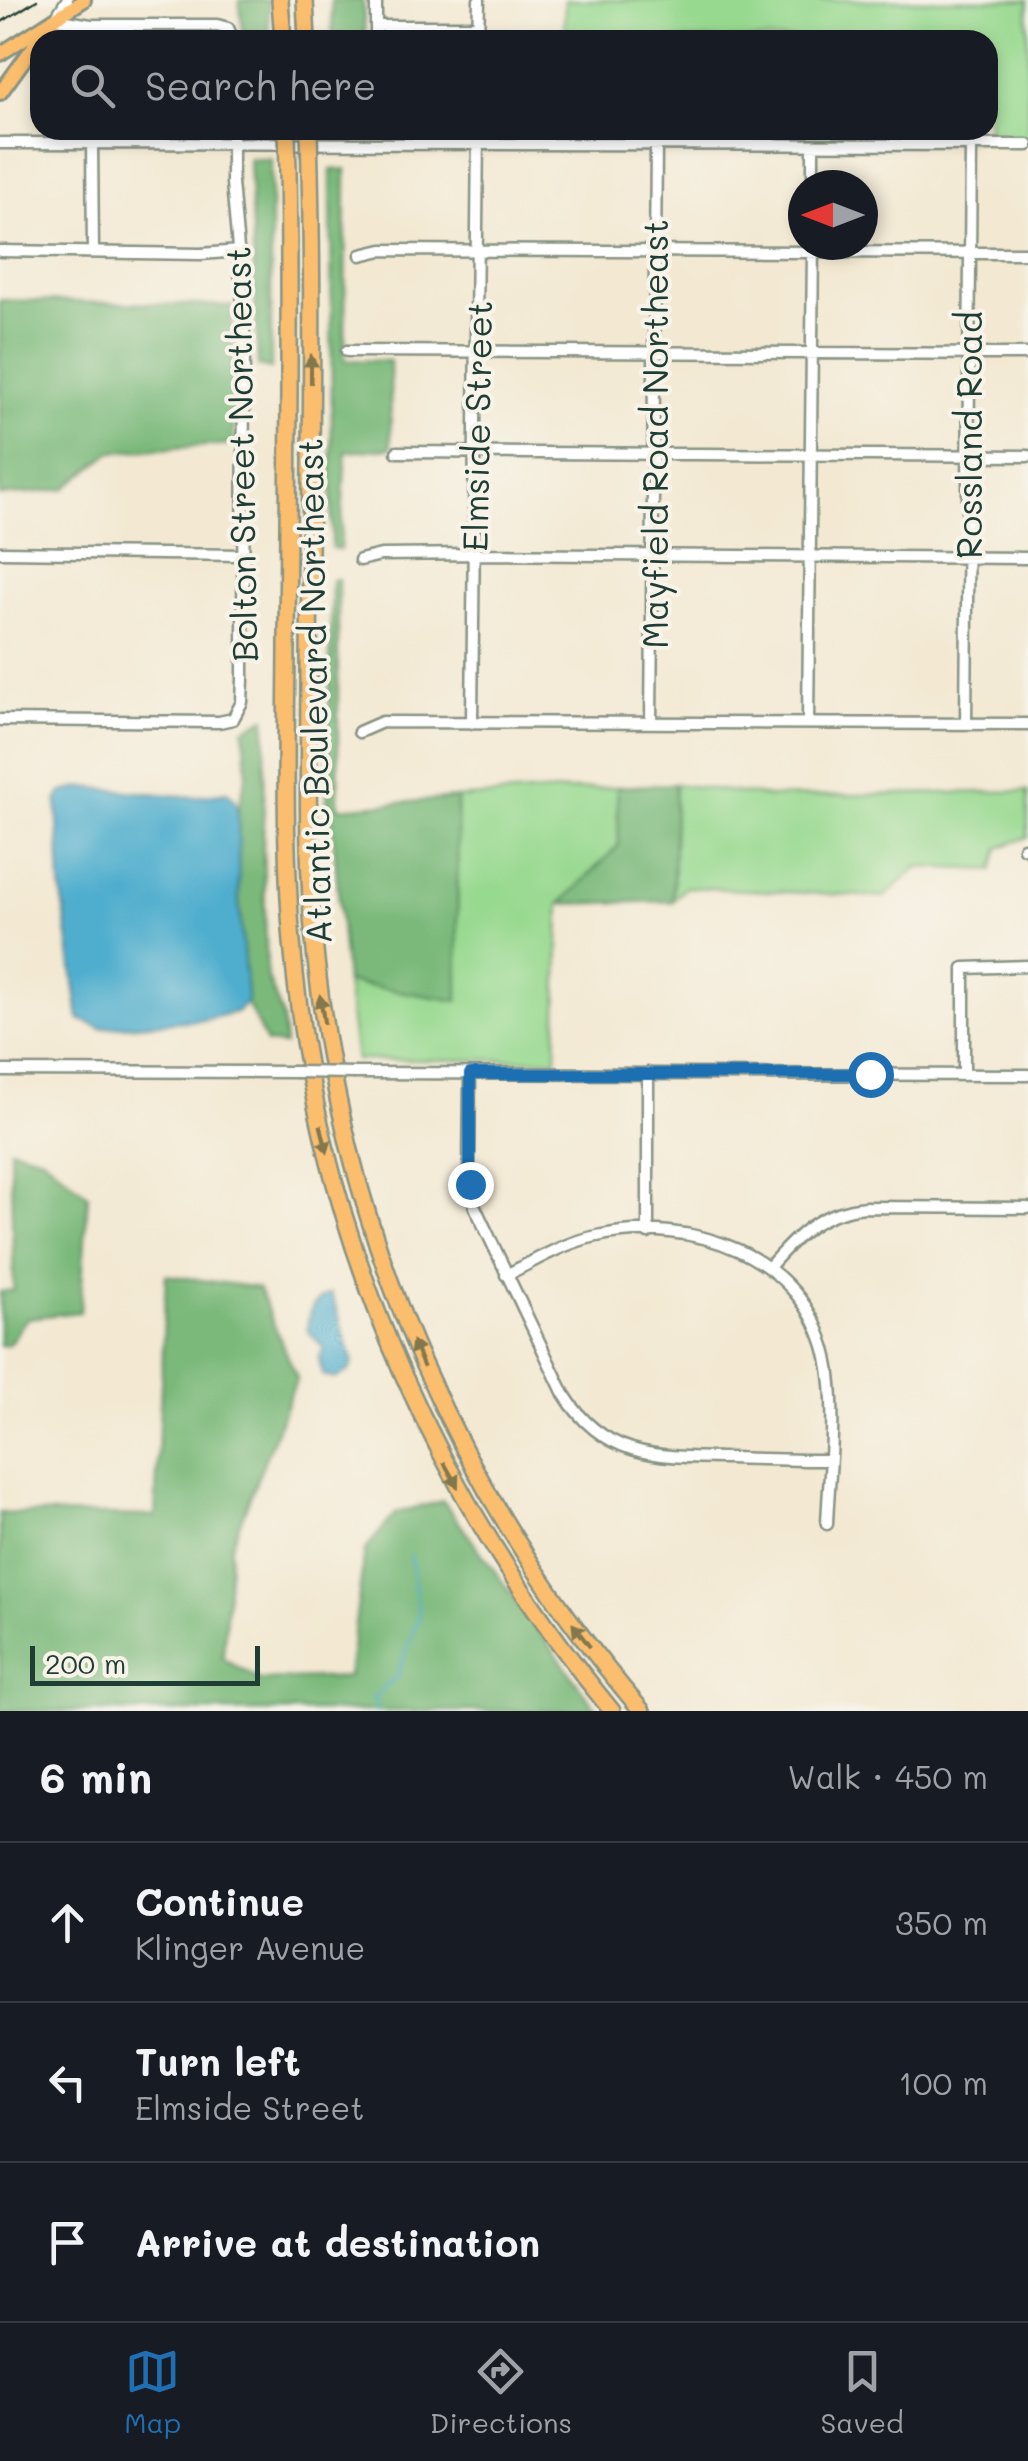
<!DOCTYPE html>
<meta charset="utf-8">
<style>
body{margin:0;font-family:Mali,sans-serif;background:#20242c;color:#f1f3f6}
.compass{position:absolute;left:788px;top:170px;width:90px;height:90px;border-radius:50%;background:#171b24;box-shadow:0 5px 15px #0003;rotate:270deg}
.scale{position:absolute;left:30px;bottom:25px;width:230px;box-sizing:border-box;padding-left:10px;border:5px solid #1f3d34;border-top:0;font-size:28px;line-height:35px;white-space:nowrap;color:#1f3d34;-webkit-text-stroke:8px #f7f3e8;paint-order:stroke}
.stop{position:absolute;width:30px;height:30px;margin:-22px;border:8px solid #1f6fb2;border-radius:50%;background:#fff}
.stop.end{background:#1f6fb2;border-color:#fff;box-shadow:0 2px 10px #0008}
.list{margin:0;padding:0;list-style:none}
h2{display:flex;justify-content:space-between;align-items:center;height:130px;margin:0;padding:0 40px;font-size:42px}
h2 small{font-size:32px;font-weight:400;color:#9ea1a6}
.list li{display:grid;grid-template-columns:65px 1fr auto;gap:30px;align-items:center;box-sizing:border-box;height:160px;padding:0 40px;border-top:2px solid #363941}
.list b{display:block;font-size:38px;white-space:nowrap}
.list p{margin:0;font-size:32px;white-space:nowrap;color:#9ea1a6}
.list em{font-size:32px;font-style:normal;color:#9ea1a6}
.icon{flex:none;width:55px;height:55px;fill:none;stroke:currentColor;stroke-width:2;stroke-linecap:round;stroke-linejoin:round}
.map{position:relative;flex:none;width:1028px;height:1711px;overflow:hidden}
.search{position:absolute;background:#171b24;box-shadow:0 5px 15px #0003;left:30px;right:30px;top:30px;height:110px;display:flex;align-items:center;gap:25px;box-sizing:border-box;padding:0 35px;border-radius:30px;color:#9ea1a6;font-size:38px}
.sheet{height:610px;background:#171b24}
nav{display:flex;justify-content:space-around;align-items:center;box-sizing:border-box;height:140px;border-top:2px solid #363941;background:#171b24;font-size:28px;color:#9ea1a6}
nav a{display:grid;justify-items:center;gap:5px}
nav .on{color:#1f6fb2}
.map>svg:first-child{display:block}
.green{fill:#98d990;stroke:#5c8b62;stroke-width:2.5}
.forest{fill:#7ab97a;stroke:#4c7b57;stroke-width:2.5}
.water{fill:#50aece;stroke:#387681;stroke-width:2.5}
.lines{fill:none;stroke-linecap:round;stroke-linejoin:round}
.stream{stroke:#50aece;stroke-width:2.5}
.minor-casing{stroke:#899384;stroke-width:15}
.major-casing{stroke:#899384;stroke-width:18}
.highway-casing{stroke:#899384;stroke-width:20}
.minor{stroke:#fff;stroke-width:10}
.major{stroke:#fbbe6e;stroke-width:12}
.highway{stroke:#fbbe6e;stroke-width:15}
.rail{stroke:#1f3d34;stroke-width:2.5}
.minor-bridge-casing{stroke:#899384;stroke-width:15;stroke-linecap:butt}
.highway-bridge-casing{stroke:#899384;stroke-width:20;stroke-linecap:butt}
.minor-bridge{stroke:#fff;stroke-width:10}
.highway-bridge{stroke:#fbbe6e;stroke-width:15}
.oneway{fill:#82774e}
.route{stroke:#1f6fb2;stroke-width:12}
.labels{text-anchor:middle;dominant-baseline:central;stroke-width:8;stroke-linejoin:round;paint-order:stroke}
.street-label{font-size:35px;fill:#1f3d34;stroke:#f7f3e8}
</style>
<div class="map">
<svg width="1028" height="1711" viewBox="0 0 1028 1711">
<rect width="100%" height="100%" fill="#f7f3e8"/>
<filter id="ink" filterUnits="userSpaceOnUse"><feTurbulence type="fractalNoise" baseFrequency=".01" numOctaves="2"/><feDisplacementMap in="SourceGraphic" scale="20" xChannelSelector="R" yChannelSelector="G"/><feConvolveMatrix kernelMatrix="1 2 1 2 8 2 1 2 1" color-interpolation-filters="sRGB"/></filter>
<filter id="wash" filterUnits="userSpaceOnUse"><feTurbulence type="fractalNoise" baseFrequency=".0048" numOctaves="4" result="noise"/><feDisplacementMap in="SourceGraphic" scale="40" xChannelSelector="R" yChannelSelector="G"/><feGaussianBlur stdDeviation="2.25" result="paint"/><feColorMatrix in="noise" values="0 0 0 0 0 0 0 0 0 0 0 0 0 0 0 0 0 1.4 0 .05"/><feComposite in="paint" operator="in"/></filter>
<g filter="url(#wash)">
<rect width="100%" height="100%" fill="#f3e9d3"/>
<path class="green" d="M565 0H1028V139L566 137V130H988V40H564Z
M675 784 771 797 1028 791V837L999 848 993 870 918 867 884 897 686 887 673 901Z
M617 787 619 845 560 904 556 1060H356L346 982 458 1001 457 798Z"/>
<path class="forest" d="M239 0H268L269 40H244Z
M331 0H363L365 40H333Z
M249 159H271V369L258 366Z
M346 169 345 360 390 361 391 448 346 452 340 549 332 548 331 170Z
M0 300 232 306 234 444 112 452 64 489 0 496Z
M338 579V808L457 798 458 1001 346 982 331 810 327 806 332 580Z
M266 718 263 846 267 975 282 1016 285 1045 266 1043 247 1003 239 902 238 810 247 773 244 729Z
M675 784 673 901 560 904 619 845 617 787Z
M10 1148 42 1157 88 1195 80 1312 27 1318 9 1344 0 1346V1292L14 1290Z
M166 1275 258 1288 297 1378 231 1545 223 1658 260 1680 348 1677 365 1550 396 1513 443 1501 598 1711H0V1513L155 1516Z"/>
<path class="water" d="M84 787 193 797 227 792 234 798 238 810 239 902 247 994V1003L236 1012 207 1019 101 1028 79 1019 61 886 57 801 62 792Z
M331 1293 353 1361 350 1370 335 1379 323 1375 319 1359 324 1348 307 1330C308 1312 313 1299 331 1293Z"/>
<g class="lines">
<path class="stream" d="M377 1711 373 1698 397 1676 419 1617 411 1556"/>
</g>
</g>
<g filter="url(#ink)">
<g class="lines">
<g class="minor-casing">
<path id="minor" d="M67 0 55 19 91 25H217L228 28 233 40
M376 26H479
M376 40V0
M478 40 479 0
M0 143 1028 145
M92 143 93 252
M813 185V145
M0 251 201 254 239 251
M361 255 382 250 1028 253
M347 351 1028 354
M397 452 1028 456
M0 552 243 555
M360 560 381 555 474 554 1028 558
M0 720 219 722 233 719 242 702 243 679 244 314 232 183V130
M472 723 478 130
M651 723 656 145
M808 723 813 246
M966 724 971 145
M359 732 382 722 1028 724
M1024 848H1028
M0 1071 296 1072
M355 1073 1028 1075
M470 1074 469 1173 475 1207 564 1394C604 1459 659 1457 728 1458 761 1459 795 1460 829 1460
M964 1075V968L1028 966
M648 1233V1073
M770 1266C798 1234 821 1211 866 1207L1028 1208
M506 1275C535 1261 565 1242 597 1236 692 1216 803 1254 827 1357 838 1407 829 1472 827 1524"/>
</g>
<g class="major-casing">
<path id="major" d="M0 54 84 0
M0 93 47 28"/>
</g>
<g class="highway-casing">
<path id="highway" d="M280 0 283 40
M305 0 307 40
M288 170C291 329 288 490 287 649 286 763 283 877 297 991 329 1257 442 1505 612 1711
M310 172C314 337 310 503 309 668 309 768 305 869 317 969 348 1244 462 1502 642 1711"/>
</g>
<use href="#minor" class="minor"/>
<use href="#major" class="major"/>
<use href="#highway" class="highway"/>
<path class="rail" d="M0 23 37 0"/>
<g class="minor-bridge-casing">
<path id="minor-bridge" d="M296 1072 355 1073"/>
</g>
<g class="highway-bridge-casing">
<path id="highway-bridge" d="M287 130 288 170
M309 130 310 172"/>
</g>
<use href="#minor-bridge" class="minor-bridge"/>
<use href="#highway-bridge" class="highway-bridge"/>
</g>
<defs><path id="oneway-solid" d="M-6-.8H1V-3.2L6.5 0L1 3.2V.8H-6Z" transform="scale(2.5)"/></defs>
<g class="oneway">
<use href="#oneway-solid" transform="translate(311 369) rotate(-90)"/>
<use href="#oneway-solid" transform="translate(322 1009) rotate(-99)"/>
<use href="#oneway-solid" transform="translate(324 1139) rotate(76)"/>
<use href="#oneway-solid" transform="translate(418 1354) rotate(-113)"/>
<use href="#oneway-solid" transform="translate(451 1475) rotate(61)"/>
<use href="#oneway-solid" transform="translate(581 1635) rotate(-127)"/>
</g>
</g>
<g class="lines" filter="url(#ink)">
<path class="route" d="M470 1184V1074H870"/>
</g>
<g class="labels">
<g class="street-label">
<text transform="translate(476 426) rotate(-89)">Elmside Street</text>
<text transform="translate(654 434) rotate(-90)">Mayfield Road Northeast</text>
<text transform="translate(968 435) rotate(-90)">Rossland Road</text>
<text transform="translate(240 454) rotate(-91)">Bolton Street Northeast</text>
<text transform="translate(313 691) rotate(-91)">Atlantic Boulevard Northeast</text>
</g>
</g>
</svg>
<svg class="compass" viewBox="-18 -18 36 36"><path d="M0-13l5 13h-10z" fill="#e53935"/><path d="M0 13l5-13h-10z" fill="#9ea1a6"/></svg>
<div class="scale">200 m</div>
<div class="stop" style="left:870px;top:1074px"></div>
<div class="stop end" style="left:470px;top:1184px"></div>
<div class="search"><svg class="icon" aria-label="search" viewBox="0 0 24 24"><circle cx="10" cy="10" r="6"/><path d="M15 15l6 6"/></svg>Search here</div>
</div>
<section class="sheet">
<h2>6 min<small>Walk · 450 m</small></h2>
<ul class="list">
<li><svg class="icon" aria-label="ahead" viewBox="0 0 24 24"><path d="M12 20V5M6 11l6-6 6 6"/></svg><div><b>Continue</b><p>Klinger Avenue</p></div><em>350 m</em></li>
<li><svg class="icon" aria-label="left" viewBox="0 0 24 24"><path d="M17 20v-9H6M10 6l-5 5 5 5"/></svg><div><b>Turn left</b><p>Elmside Street</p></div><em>100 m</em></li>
<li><svg class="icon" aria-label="arrive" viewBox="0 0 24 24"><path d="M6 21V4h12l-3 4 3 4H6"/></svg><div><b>Arrive at destination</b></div></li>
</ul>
</section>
<nav>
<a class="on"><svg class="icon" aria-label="map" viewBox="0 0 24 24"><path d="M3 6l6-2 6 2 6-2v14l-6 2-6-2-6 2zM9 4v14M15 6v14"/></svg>Map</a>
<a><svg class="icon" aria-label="directions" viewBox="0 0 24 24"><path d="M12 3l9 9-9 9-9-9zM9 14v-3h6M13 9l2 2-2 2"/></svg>Directions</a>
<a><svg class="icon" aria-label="saved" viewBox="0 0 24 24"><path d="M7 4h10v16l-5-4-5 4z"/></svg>Saved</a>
</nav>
